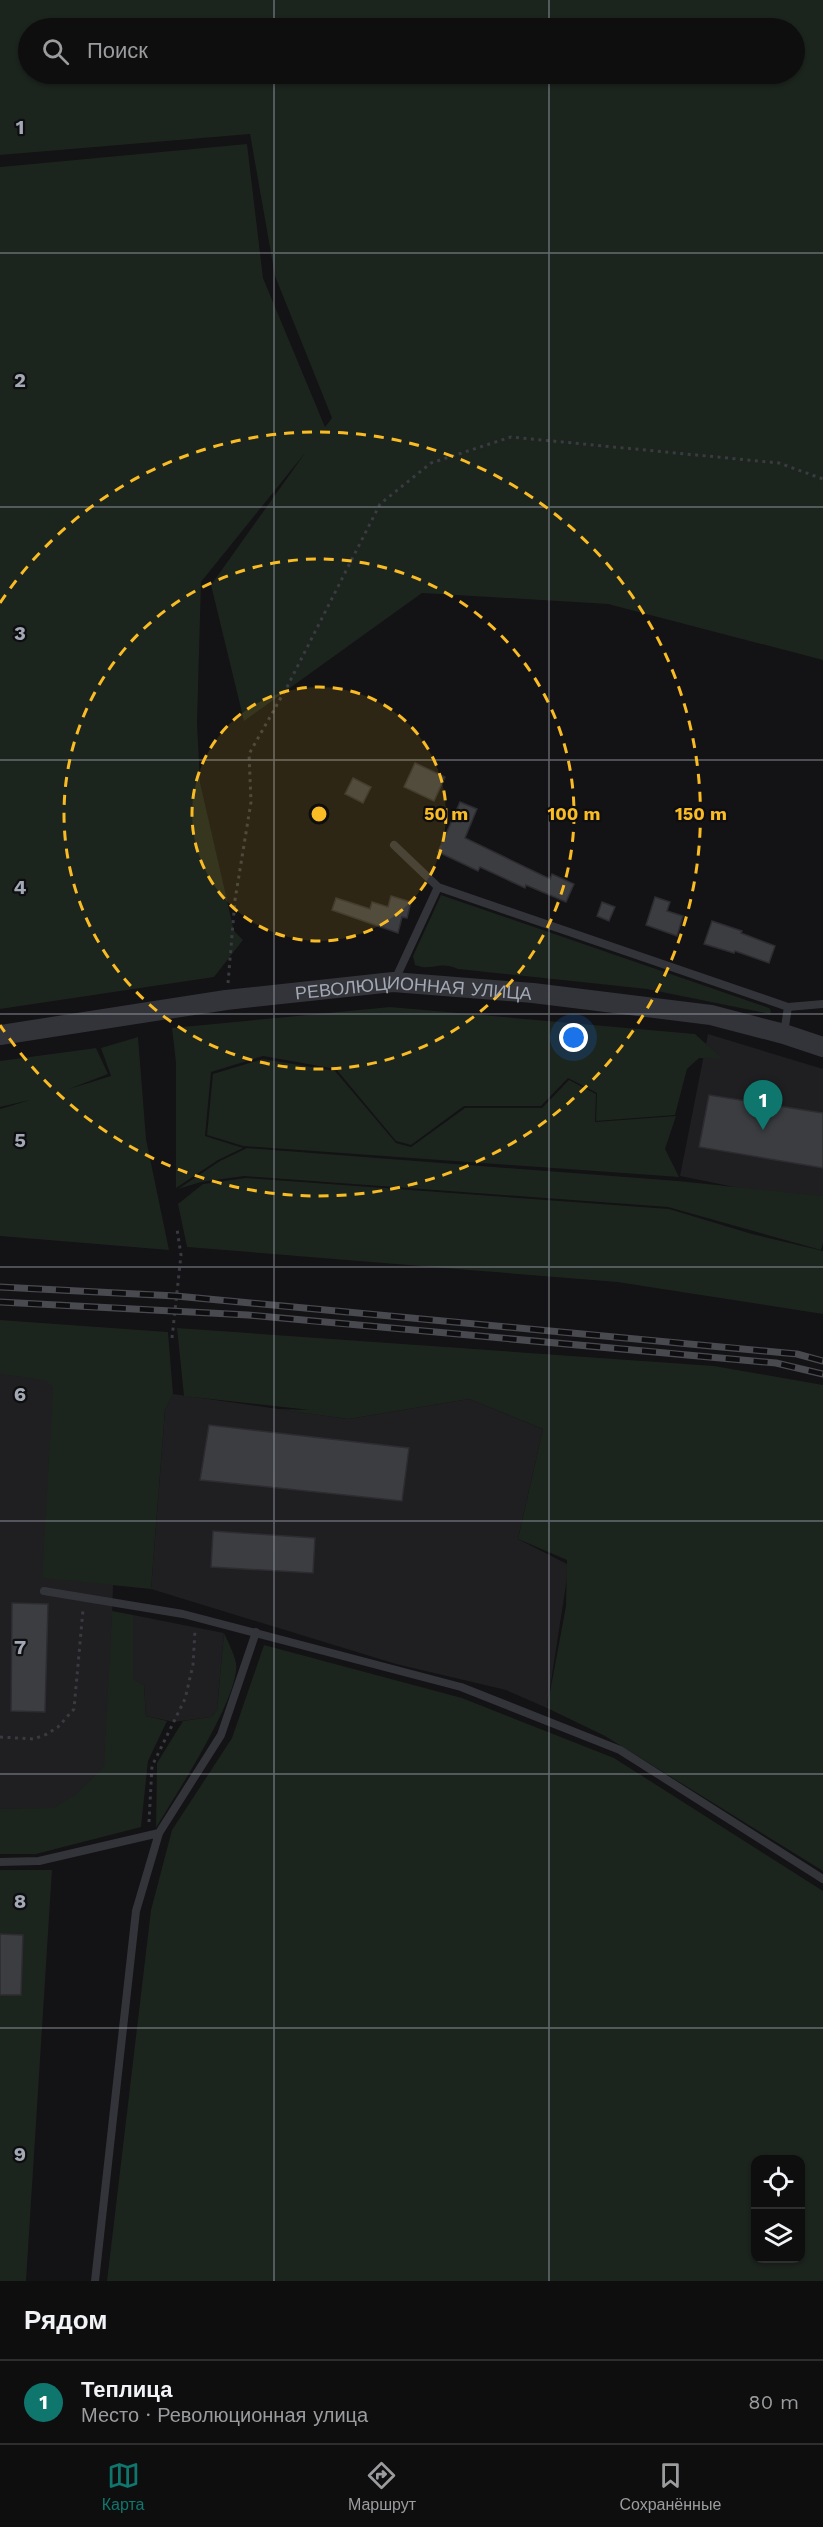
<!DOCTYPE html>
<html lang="ru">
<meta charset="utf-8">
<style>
body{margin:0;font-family:"Work Sans",sans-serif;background:#171718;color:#f1f3f6}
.controls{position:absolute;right:18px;bottom:18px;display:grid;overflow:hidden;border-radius:12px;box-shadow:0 2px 4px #0004}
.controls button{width:54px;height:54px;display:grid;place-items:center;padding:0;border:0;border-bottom:2px solid #2e2e2f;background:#0e0e0f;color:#f1f3f6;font:30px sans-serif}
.you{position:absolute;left:574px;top:1038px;width:21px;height:21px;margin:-15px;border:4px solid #fff;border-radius:50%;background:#1a73e8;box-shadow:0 0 0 9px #1a73e833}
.badge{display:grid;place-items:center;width:39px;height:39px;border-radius:50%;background:#0f766e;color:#fff;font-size:20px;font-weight:700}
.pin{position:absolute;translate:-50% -50px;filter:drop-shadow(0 2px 3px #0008)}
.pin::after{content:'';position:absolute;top:32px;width:21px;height:18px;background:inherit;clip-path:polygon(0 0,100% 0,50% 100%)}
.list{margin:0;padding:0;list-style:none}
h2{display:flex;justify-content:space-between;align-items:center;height:78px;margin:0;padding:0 24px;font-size:26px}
h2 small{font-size:20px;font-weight:400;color:#9b9c9e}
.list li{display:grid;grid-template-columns:39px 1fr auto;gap:18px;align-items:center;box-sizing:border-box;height:84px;padding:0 24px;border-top:2px solid #2e2e2f}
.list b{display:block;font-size:22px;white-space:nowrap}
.list p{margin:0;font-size:20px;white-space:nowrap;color:#9b9c9e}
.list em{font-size:20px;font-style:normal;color:#9b9c9e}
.icon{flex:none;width:33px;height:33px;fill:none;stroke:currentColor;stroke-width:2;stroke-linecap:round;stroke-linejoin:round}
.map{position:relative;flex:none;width:823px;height:2281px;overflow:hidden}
.search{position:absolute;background:#0e0e0f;box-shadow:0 2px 4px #0004;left:18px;right:18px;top:18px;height:66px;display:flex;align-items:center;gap:15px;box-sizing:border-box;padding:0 21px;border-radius:33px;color:#9b9c9e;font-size:22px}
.sheet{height:162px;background:#0e0e0f}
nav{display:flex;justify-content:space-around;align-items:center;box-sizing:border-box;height:84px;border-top:2px solid #2e2e2f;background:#0e0e0f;font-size:16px;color:#9b9c9e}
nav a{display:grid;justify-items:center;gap:3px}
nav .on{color:#0f766e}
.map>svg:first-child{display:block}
.built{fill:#1f1e21}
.green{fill:#1c241e;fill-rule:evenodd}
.building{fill:#3c3d41;stroke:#2d2c30;stroke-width:1.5}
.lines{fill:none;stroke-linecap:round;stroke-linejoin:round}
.path{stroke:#393b40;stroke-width:3;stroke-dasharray:3 4.5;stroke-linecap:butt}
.service{stroke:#333439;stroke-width:8}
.tertiary{stroke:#333439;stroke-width:20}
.rail-casing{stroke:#484a50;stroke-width:7}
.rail{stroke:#0e0d0f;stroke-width:4.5;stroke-dasharray:14;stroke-linecap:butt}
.grid{fill:none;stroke:#a3a8b5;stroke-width:1.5;stroke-opacity:0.55}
.ring{fill:none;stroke:#fabc25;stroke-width:3;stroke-dasharray:10 8}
.labels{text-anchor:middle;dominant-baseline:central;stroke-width:4.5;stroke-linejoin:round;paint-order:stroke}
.street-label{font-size:18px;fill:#a3a8b5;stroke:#0e0d0f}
.grid-label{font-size:20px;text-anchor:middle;font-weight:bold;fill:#a3a8b5;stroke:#0e0d0f;stroke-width:4.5;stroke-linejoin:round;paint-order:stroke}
.centre{fill:#fabc25;stroke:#0e0d0f;stroke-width:3}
.ring-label{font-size:18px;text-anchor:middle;font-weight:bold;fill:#fabc25;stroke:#0e0d0f;stroke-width:4.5;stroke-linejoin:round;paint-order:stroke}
</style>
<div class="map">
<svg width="823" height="2281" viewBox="0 0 823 2281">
<rect width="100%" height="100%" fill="#131214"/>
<path class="built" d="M708 1034 823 1069V1205L680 1176Z
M0 1336 120 1358 107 1781 60 1814H0Z
M173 1394 348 1419 469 1399 543 1429 518 1539 569 1565 547 1708 506 1690 396 1664 151 1589 165 1410Z
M133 1615 224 1633 217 1710 211 1717 174 1722 146 1716 144 1685 133 1680Z"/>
<path class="green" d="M0 0H823V660L608 604 422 593 244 721 211 585 305 453 201 582 197 723 200 783 234 931 243 940 214 977 0 1009V167L247 144 263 278 325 427 332 418 275 276 250 134 0 155ZM28 28H794V74H28Z
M441 895 769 1008 771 1011 770 1014 647 989 458 969C437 960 433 972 415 965L413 956Z
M390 1007 695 1034 723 1059 699 1058 687 1069 675 1115 596 1121 597 1093 568 1078 541 1106H464L411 1145 396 1141 336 1069 263 1056 211 1072 205 1136 243 1148 218 1160 176 1188V1063L172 1028Z
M138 1037 146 1139 169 1250 0 1236V1109L30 1100 0 1107V1061L96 1048 108 1074 69 1089 111 1076 101 1048Z
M263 1059 335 1071 396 1143 411 1147 465 1108H542L569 1080 596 1094 595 1122 676 1116 665 1149 679 1177 243 1146 207 1135 213 1074Z
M247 1148 678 1181 823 1196V1243L821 1250 668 1207 244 1176 201 1182 178 1189 220 1161Z
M246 1178 669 1209 752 1234 823 1251V1314L617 1282 187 1247 178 1204 203 1184Z
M0 1320 168 1332 173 1394 165 1410 151 1589 42 1578 53 1387 44 1380 0 1374Z
M177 1328 714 1366 823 1385V1871L605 1736 547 1708 566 1606 567 1560 518 1539 543 1429 469 1399 348 1419 276 1409 310 1410 184 1396Z
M112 1611 133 1615V1679L144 1685 146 1716 167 1721 148 1761 141 1827 36 1854H0V1809L53 1808 75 1795 104 1767Z
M224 1633C228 1642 234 1653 236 1663 241 1696 174 1797 156 1828L157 1763 183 1721 211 1717 217 1710Z
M264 1645 462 1698 614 1758 823 1891V2281H107L151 1910 172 1830 232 1738ZM756 2160H800V2258H756Z
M0 1870H52L26 2281H0Z"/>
<path class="building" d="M415 763 445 777 434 801 404 787Z
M353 778 371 787 363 803 345 794Z
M460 802 477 809 465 838 550 879 552 874 574 884 566 902 526 885 525 888 480 867 478 871 438 852Z
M391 896 411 902 407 918 402 917 398 933 332 910 336 898 370 909 372 902 388 907Z
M655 897 670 902 667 911 683 916 677 936 646 925Z
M602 902 615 907 609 921 597 916Z
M712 921 742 931 741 933 775 946 769 963 735 951 734 953 704 944Z
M709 1095 823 1113V1168L699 1147Z
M209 1425 409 1448 402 1501 200 1480Z
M213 1531 315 1538 313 1573 211 1567Z
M12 1603 48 1604 45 1712 11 1711Z
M0 1934 23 1935 21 1995H0Z"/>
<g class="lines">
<path class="path" d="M228 983 235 900 251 802 249 754 287 687 380 504 431 463 511 437 779 463 823 479
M172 1338 181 1255 177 1229
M0 1737 34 1739 47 1734 58 1727 74 1709 83 1610
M149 1822 152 1766 185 1699 193 1665 195 1630"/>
<path class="service" d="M394 845 438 887
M394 982 438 887 788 1007 823 1004
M784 1033 788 1007
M44 1591 183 1614 461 1687 620 1750 823 1879
M0 1862 39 1861 159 1833
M95 2281 136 1911 159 1833 221 1735 256 1632"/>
<path class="tertiary" id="s1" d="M0 1035 226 1000 393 982 533 993 711 1015 784 1034 823 1047"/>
<g class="rail-casing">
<path id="rail" d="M0 1287 176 1296 797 1354 823 1361
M0 1302 248 1315 776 1363 823 1374"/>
</g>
<use href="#rail" class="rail"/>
</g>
<path class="grid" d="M274 0V28M549 0V28M274 74V2281M549 74V2281M0 253H823M0 507H823M0 760H823M0 1014H823M0 1267H823M0 1521H823M0 1774H823M0 2028H823"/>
<circle cx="319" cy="814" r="127" fill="#fabc25" fill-opacity=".12"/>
<g class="ring">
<circle cx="319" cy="814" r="127"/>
<circle cx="319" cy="814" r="255"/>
<path d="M0 603A382 382 0 1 1 0 1025"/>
</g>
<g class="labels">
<g class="street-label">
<text stroke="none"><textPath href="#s1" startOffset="417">РЕВОЛЮЦИОННАЯ УЛИЦА</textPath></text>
</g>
</g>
<g class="grid-label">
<text x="20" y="134">1</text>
<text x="20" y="387">2</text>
<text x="20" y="640">3</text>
<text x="20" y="894">4</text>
<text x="20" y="1147">5</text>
<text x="20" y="1401">6</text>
<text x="20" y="1654">7</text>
<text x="20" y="1908">8</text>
<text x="20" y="2161">9</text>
</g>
<circle cx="319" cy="814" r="9" class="centre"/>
<g class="ring-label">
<text x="446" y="820">50 m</text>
<text x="574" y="820">100 m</text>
<text x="701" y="820">150 m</text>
</g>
</svg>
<div class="controls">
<button><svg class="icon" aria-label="locate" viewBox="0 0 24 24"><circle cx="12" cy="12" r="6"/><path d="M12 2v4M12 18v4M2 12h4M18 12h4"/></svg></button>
<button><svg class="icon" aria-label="layers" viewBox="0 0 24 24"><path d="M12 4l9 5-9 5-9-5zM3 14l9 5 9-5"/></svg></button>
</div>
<div class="you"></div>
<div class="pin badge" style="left:763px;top:1130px">1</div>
<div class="search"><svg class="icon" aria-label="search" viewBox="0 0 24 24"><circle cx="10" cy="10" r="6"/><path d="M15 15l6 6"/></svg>Поиск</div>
</div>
<section class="sheet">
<h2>Рядом<small></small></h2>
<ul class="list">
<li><span class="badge">1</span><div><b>Теплица</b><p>Место · Революционная улица</p></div><em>80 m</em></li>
</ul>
</section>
<nav>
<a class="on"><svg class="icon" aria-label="map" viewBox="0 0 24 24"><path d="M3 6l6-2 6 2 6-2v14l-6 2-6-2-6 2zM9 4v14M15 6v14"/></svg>Карта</a>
<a><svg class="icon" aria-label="directions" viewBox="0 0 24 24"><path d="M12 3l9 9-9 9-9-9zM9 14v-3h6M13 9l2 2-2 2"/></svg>Маршрут</a>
<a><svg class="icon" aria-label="saved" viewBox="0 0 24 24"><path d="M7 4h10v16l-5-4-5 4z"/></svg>Сохранённые</a>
</nav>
